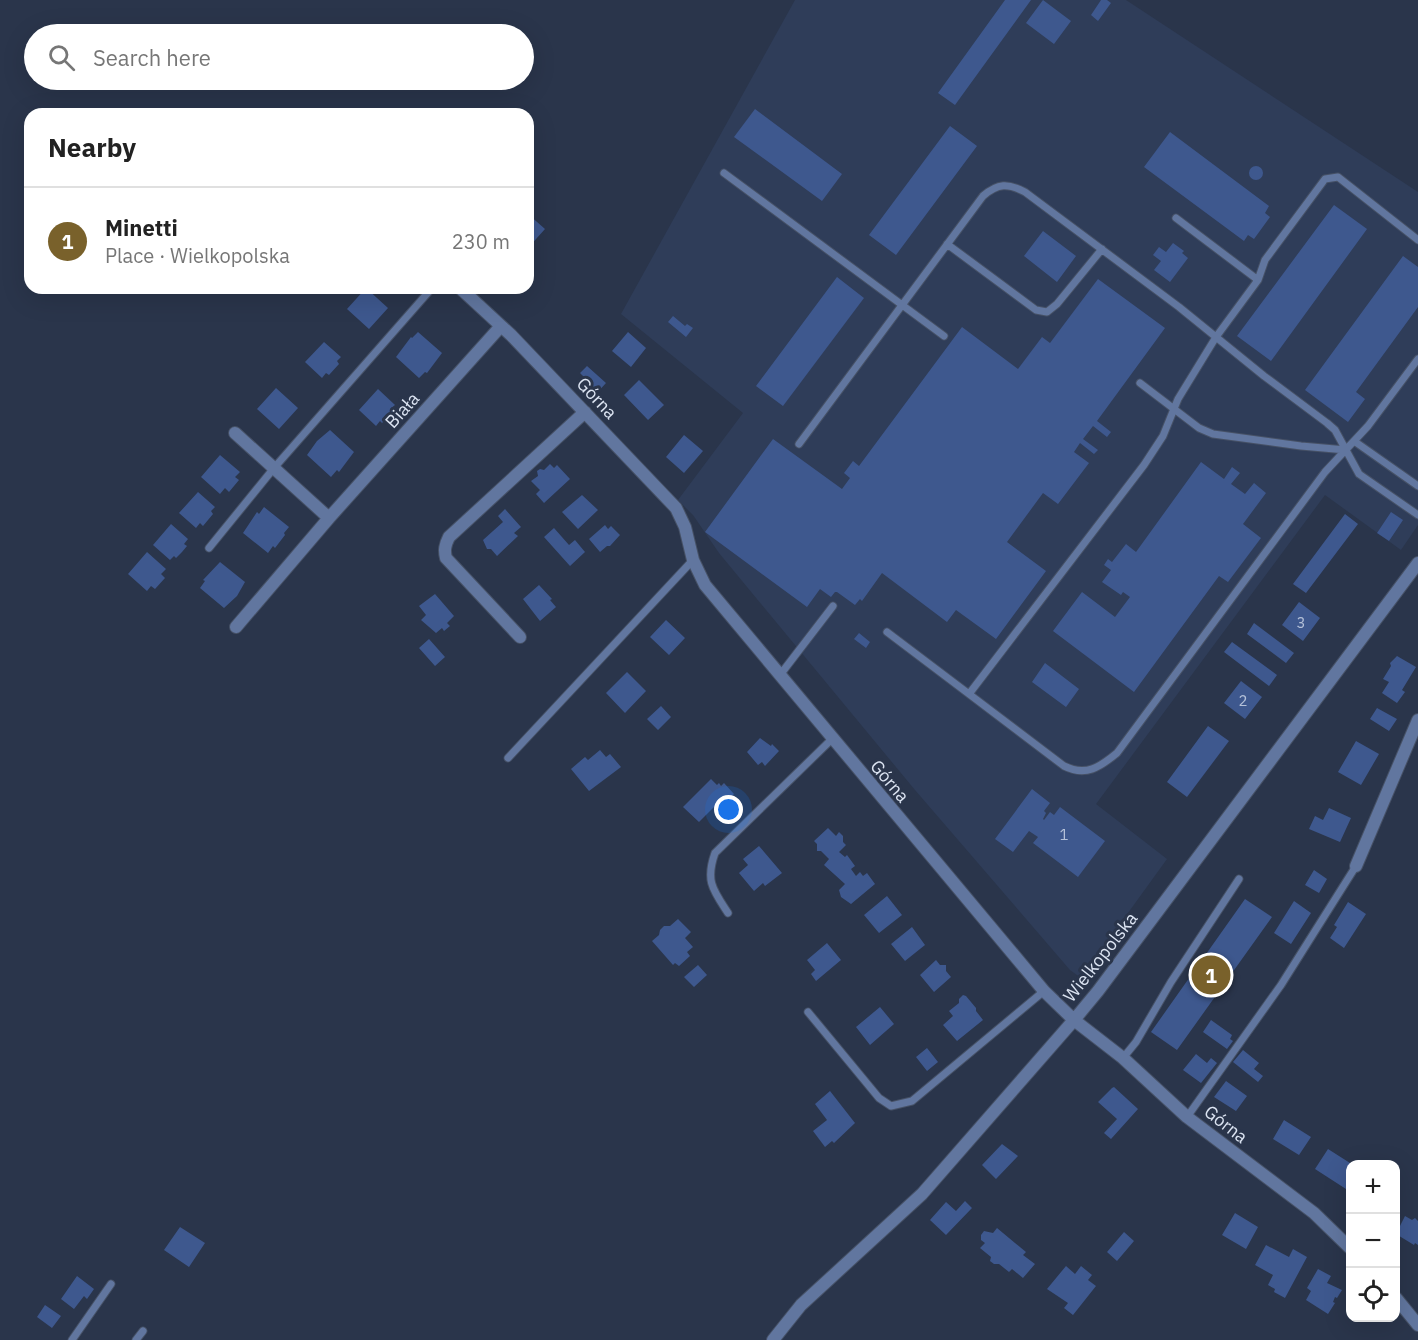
<!DOCTYPE html>
<meta charset="utf-8">
<style>
body{margin:0;font-family:"IBM Plex Sans",sans-serif;background:#f6f6f6;color:#222}
.controls{position:absolute;right:18px;bottom:18px;display:grid;overflow:hidden;border-radius:12px;box-shadow:0 6px 24px #0002}
.controls button{width:54px;height:54px;display:grid;place-items:center;padding:0;border:0;border-bottom:2px solid #e0e0e0;background:#fff;color:#222;font:30px sans-serif}
.you{position:absolute;left:729px;top:810px;width:21px;height:21px;margin:-15px;border:4px solid #fff;border-radius:50%;background:#1a73e8;box-shadow:0 0 0 9px #1a73e833}
.badge{display:grid;place-items:center;width:39px;height:39px;border-radius:50%;background:#79612b;color:#fff;font-size:20px;font-weight:700}
.pin{position:absolute;translate:-50% -50%;border:3px solid #fff;box-shadow:0 2px 6px #0006}
.list{margin:0;padding:0;list-style:none}
h2{display:flex;justify-content:space-between;align-items:center;height:78px;margin:0;padding:0 24px;font-size:26px}
h2 small{font-size:20px;font-weight:400;color:#767676}
.list li{display:grid;grid-template-columns:39px 1fr auto;gap:18px;align-items:center;box-sizing:border-box;height:108px;padding:0 24px;border-top:2px solid #e0e0e0}
.list b{display:block;font-size:22px;white-space:nowrap}
.list p{margin:0;font-size:20px;white-space:nowrap;color:#767676}
.list em{font-size:20px;font-style:normal;color:#767676}
.icon{flex:none;width:33px;height:33px;fill:none;stroke:currentColor;stroke-width:2;stroke-linecap:round;stroke-linejoin:round}
.map{position:relative;flex:none;width:1418px;height:1340px;overflow:hidden}
.search{position:absolute;background:#fff;box-shadow:0 6px 24px #0002;left:24px;top:24px;width:510px;height:66px;display:flex;align-items:center;gap:15px;box-sizing:border-box;padding:0 21px;border-radius:33px;color:#767676;font-size:22px}
.panel{position:absolute;background:#fff;box-shadow:0 6px 24px #0002;left:24px;top:108px;width:510px;height:186px;border-radius:18px}
.map>svg:first-child{display:block}
.built{fill:#2f3d59}
.building{fill:#3e588e}
.lines{fill:none;stroke-linecap:round;stroke-linejoin:round}
.service-casing{stroke:#465166;stroke-width:9}
.minor-casing{stroke:#465166;stroke-width:14}
.service{stroke:#61769f;stroke-width:7}
.minor{stroke:#61769f;stroke-width:12}
.labels{text-anchor:middle;dominant-baseline:central;stroke-width:6;stroke-linejoin:round;paint-order:stroke}
.number-label{font-size:15px;fill:#b4c1d9}
.street-label{font-size:18px;fill:#dce4f2;stroke:#2a354b}
</style>
<div class="map">
<svg width="1418" height="1340" viewBox="0 0 1418 1340">
<rect width="100%" height="100%" fill="#2a354b"/>
<path class="built" d="M795 0H1126L1418 192V525L1401 550 1325 495 1096 804 1167 859 1081 978 1070 970 915 790 719 553 693 515 678 500 743 413 621 314Z"/>
<path class="building" d="M1005 0H1031L955 105 938 93Z
M1043 0 1071 21 1054 44 1026 23Z
M1101 0H1107L1111 3 1098 21 1091 15Z
M755 109 842 174 822 201 734 137Z
M950 126 977 146 896 255 869 235Z
M1170 132 1269 206 1265 213 1270 217 1254 239 1248 235 1244 241 1144 167Z
M1249 173a7 7 0 1 1 14 0a7 7 0 1 1-14 0Z
M1334 205 1367 229 1271 361 1237 336Z
M528 214 545 229 528 248Z
M1043 231 1076 256 1057 282 1024 256Z
M1173 243 1184 251 1182 253 1188 258 1170 282 1154 270 1161 261 1153 255 1159 247 1166 252Z
M1403 256 1418 267V307L1356 392 1365 399 1348 422 1305 390Z
M837 277 864 298 783 406 756 386Z
M1098 279 1165 328 1097 421 1111 432 1107 437 1093 426 1083 439 1098 450 1094 454 1080 443 1074 452 1089 463 1058 504 1043 493 1007 542 1046 571 996 639 956 610 947 622 882 573 862 601 860 599 855 605 837 592H835L831 597 820 589 807 607 705 532 773 439 842 489 850 478 844 473 853 461 859 466 962 327 1018 369 1042 337 1050 343Z
M366 288 388 308 369 329 347 309Z
M673 316 685 326 687 324 693 328 686 337 668 322Z
M418 332 442 353 427 373 425 372 419 378 396 357 411 337 412 338Z
M628 332 646 348 631 367 612 351Z
M324 342 341 357 337 361 339 364 329 375 326 373 322 378 305 362Z
M587 366 606 383 595 395 581 382 585 378 580 373Z
M639 380 664 405 648 420 624 395Z
M276 388 298 408 279 429 257 409Z
M378 389 395 405 390 409 393 412 382 423 380 421 376 426 359 410Z
M330 430 354 452 339 472 337 470 331 477 307 455 317 441Z
M684 435 703 451 684 473 666 457Z
M220 455 240 472 235 477 239 480 229 492 225 488 220 494 201 477Z
M1201 462 1224 479 1232 467 1240 473 1231 484 1245 494 1254 483 1266 493 1243 524 1261 538 1228 582 1219 576 1134 692 1053 631 1082 592 1115 617 1130 597 1123 592 1121 595 1102 582 1111 570 1104 565 1108 559 1112 562 1126 544 1136 552Z
M550 464 554 468 557 465 570 479 544 503 536 494 540 490 531 481 538 476 537 471 540 469 544 470Z
M198 492 215 507 211 511 213 514 203 526 200 523 196 528 179 513Z
M582 495 598 510 578 529 562 512Z
M264 507 289 527 284 533 285 535 275 548 273 546 268 553 243 533 257 512 259 514Z
M505 509 521 527 514 533 518 536 497 556 491 549H487L483 540 503 522 498 516Z
M1391 512 1403 520 1389 541 1377 533Z
M1345 514 1358 524 1306 593 1293 584Z
M171 524 188 539 184 544 187 546 182 552 176 558 174 556 170 560 153 545Z
M605 525 608 529 611 526 620 535 610 546H607L600 552 589 539Z
M554 528 569 545 575 540 585 552 570 566 544 537Z
M147 552 166 569 161 574 165 578 155 589 151 586 147 591 128 574Z
M220 562 245 582 237 596 224 608 200 588 205 581 203 580Z
M539 585 552 599 550 600 556 607 540 621 523 599Z
M435 594 454 616 447 623 450 626 444 631 442 628 436 633 421 620 426 615 419 606Z
M1299 602 1320 618 1303 641 1282 625Z
M666 620 685 638 669 655 650 637Z
M1254 623 1294 653 1286 663 1247 634Z
M859 633 870 642 866 648 854 639Z
M429 639 445 657 435 666 419 648Z
M1232 642 1277 675 1269 686 1224 652Z
M1397 656 1416 667 1402 690 1405 692 1397 703 1382 693 1389 682 1383 679 1391 666 1390 663Z
M1045 663 1079 689 1066 707 1032 682Z
M627 672 646 691 625 713 606 693Z
M1241 681 1262 697 1245 719 1224 703Z
M661 706 671 717 658 730 647 719Z
M1377 708 1397 719 1389 731 1370 719Z
M1208 726 1229 741 1187 797 1167 782Z
M760 738 771 746 772 744 779 751 765 766 762 762 758 765 747 752Z
M1356 741 1379 754 1361 785 1338 772Z
M600 750 606 757 610 754 621 767 589 791 571 769 585 757 588 760Z
M711 779 717 785 719 783 721 786 724 783 734 794 726 802 722 799 699 822 683 807Z
M1032 789 1050 803 1044 811 1046 813 1043 819 1044 820 1050 812 1054 815 1060 807 1105 841 1078 877 1033 843 1038 837 1029 831 1013 852 995 839Z
M1329 808 1351 818 1340 842 1309 829 1315 816 1323 820Z
M828 828 836 836 839 832 843 836V842L846 845 839 852 845 857 847 855 855 866 851 869 856 876 860 872 863 876 867 873 875 884 851 904 841 897 839 890 845 884 824 865 829 859 821 851H817V844L814 841Z
M759 846 782 873 765 886 763 883 754 891 739 873 748 865 743 859Z
M1314 870 1327 879 1319 893 1305 885Z
M887 896 902 915 879 933 864 915Z
M1245 899 1272 917 1177 1050 1151 1032Z
M1294 901 1311 913 1291 944 1274 933Z
M1348 902 1366 914 1344 948 1330 938 1337 927 1334 925Z
M678 919 691 932 685 938 693 947 687 952 690 956 679 966 675 963 673 965 652 941 659 935 660 930 664 926H670Z
M912 927 925 945 905 961 891 944Z
M827 943 841 960 816 981 811 974 815 970 807 960Z
M936 960 940 965H946V971L951 977 934 992 920 975Z
M698 965 707 975 694 987 684 977Z
M963 995 966 996 976 1008V1011L983 1020 957 1041 943 1025 953 1016 949 1011 959 1003V999Z
M880 1007 894 1024 870 1045 856 1027Z
M1211 1020 1232 1035 1230 1039 1233 1041 1227 1049 1203 1032Z
M927 1048 938 1062 927 1071 916 1057Z
M1243 1050 1259 1063 1254 1069 1263 1076 1258 1082 1233 1062Z
M1196 1054 1207 1063 1211 1058 1217 1063 1201 1083 1183 1070Z
M1226 1081 1247 1096 1236 1111 1214 1097Z
M1114 1087 1138 1109 1111 1139 1104 1133 1117 1119 1098 1102 1112 1088Z
M830 1091 855 1123 834 1143 832 1141 825 1147 813 1131 827 1120 815 1104Z
M1284 1120 1311 1137 1299 1155 1273 1139Z
M1002 1144 1018 1156 996 1179 982 1165Z
M1328 1149 1350 1163V1182L1346 1189 1315 1169Z
M965 1201 972 1208 946 1235 930 1220 946 1202 956 1211Z
M1235 1213 1258 1227 1246 1249 1222 1235Z
M1405 1216 1412 1220 1415 1218 1418 1221V1245L1415 1243 1414 1245 1396 1234Z
M180 1227 205 1243 189 1267 164 1250Z
M997 1228 1026 1252 1023 1255 1035 1264 1023 1278 1012 1269 1009 1272 999 1264H994L990 1261 991 1257 980 1248 985 1243 981 1240V1235L984 1231 993 1233Z
M1124 1232 1134 1241 1117 1261 1107 1252Z
M1266 1245 1289 1257 1293 1249 1307 1257 1285 1298 1274 1292 1275 1289 1268 1285 1273 1275 1255 1265Z
M1066 1266 1075 1274 1081 1266 1092 1275 1088 1280 1096 1286 1073 1315 1064 1308 1068 1303 1047 1289Z
M1318 1269 1331 1276 1327 1283 1342 1290 1337 1298 1335 1297 1333 1302 1335 1303 1328 1314 1306 1300 1311 1291 1307 1288Z
M77 1276 94 1289 87 1299 84 1296 74 1309 61 1299Z
M45 1305 61 1316 52 1328 37 1317Z"/>
<g class="lines">
<g class="service-casing">
<path id="service" d="M724 173 944 336
M1176 218 1258 280
M1418 240 1338 177 1325 179 1265 260 1258 280 1216 337 1178 399 1163 436 1144 465 969 694 1064 766C1086 777 1100 767 1117 753L1325 472 1368 426 1418 359
M947 244 1036 310 1047 312 1057 304 1102 249
M1140 383 1199 428 1213 434 1301 446 1346 450
M1354 441 1418 486
M799 444 983 196C998 183 1008 183 1025 192L1179 307 1264 376 1327 423 1335 430 1359 474 1418 515
M209 548 274 468 432 288
M887 632 969 694
M780 675 833 606
M508 758 693 560
M728 913C713 890 705 881 715 853L832 739
M808 1012 879 1098 891 1106 912 1101 1044 991
M1123 1058 1136 1042 1171 982 1239 879
M1187 1117 1281 985 1356 866
M72 1340 111 1284
M136 1340 143 1331"/>
</g>
<g class="minor-casing">
<path id="minor" d="M460 288 511 335 676 508 685 527 693 560 705 585 1044 991 1074 1020 1123 1058 1187 1117 1314 1213 1350 1248
M235 433 329 518
M236 627 329 518 501 326
M520 637 446 558C444 550 445 545 449 537L585 412
M1356 866 1418 720
M1396 1298 1418 1325
M773 1340 801 1305 922 1194 1074 1020 1098 991 1418 563"/>
</g>
<use href="#service" class="service"/>
<use href="#minor" class="minor"/>
</g>
<g class="labels">
<g class="number-label">
<text x="1301" y="622">3</text>
<text x="1243" y="700">2</text>
<text x="1064" y="834">1</text>
</g>
<g class="street-label">
<text transform="translate(597 398) rotate(47)">Górna</text>
<text transform="translate(402 410) rotate(-48)">Biała</text>
<text transform="translate(890 781) rotate(50)">Górna</text>
<text transform="translate(1100 957) rotate(-52)">Wielkopolska</text>
<text transform="translate(1226 1124) rotate(38)">Górna</text>
</g>
</g>
</svg>
<div class="controls">
<button>+</button>
<button>−</button>
<button><svg class="icon" aria-label="locate" viewBox="0 0 24 24"><circle cx="12" cy="12" r="6"/><path d="M12 2v4M12 18v4M2 12h4M18 12h4"/></svg></button>
</div>
<div class="you"></div>
<div class="pin badge" style="left:1211px;top:975px">1</div>
<div class="search"><svg class="icon" aria-label="search" viewBox="0 0 24 24"><circle cx="10" cy="10" r="6"/><path d="M15 15l6 6"/></svg>Search here</div>
<section class="panel">
<h2>Nearby<small></small></h2>
<ul class="list">
<li><span class="badge">1</span><div><b>Minetti</b><p>Place · Wielkopolska</p></div><em>230 m</em></li>
</ul>
</section>
</div>
